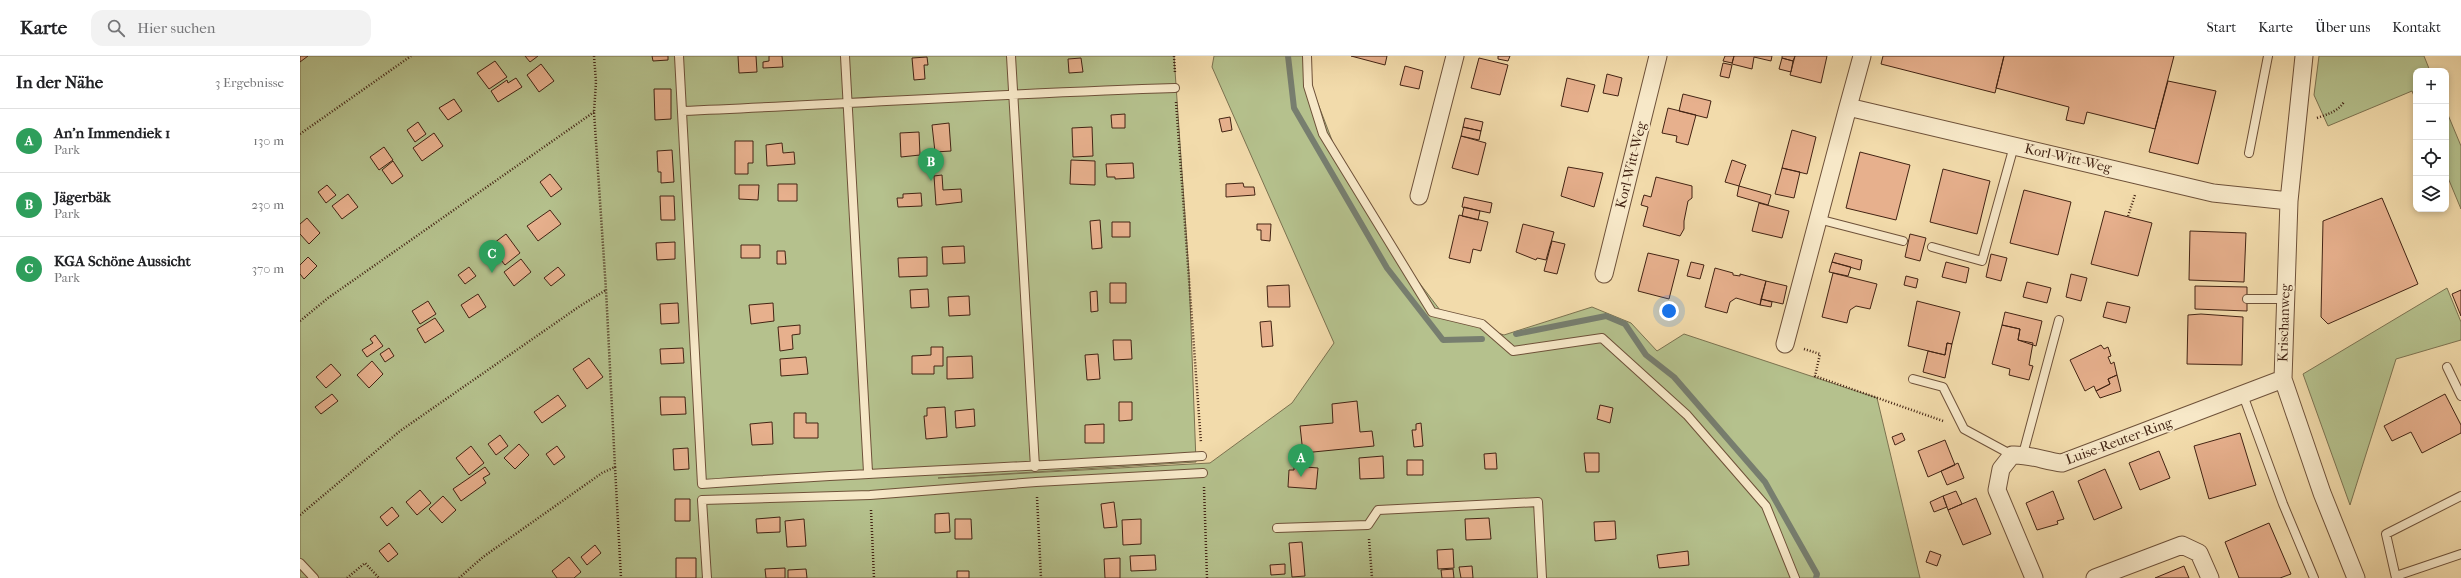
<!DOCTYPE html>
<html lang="de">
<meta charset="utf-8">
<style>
body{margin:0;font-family:"IM FELL French Canon",serif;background:#f2f2f2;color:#202124}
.controls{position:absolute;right:12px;top:12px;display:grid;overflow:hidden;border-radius:8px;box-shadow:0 2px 6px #0003}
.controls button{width:36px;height:36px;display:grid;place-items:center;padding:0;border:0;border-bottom:1px solid #e0e0e0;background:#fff;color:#202124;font:20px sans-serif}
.you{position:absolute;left:1369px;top:255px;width:14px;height:14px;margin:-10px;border:3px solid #fff;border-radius:50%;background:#1a73e8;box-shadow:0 0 0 6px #1a73e833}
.badge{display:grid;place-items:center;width:26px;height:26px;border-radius:50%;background:#b45309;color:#fff;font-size:13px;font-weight:700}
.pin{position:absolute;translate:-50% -33px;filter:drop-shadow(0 1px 2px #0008)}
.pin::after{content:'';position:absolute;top:21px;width:14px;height:12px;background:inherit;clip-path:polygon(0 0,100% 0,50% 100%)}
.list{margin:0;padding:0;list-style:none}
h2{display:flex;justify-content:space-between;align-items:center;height:52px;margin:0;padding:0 16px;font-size:17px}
h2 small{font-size:13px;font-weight:400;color:#757577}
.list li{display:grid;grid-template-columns:26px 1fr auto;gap:12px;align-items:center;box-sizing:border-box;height:64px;padding:0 16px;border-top:1px solid #e0e0e0}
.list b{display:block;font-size:15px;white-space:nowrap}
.list p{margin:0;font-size:13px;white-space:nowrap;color:#757577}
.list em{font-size:13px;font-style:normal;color:#757577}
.icon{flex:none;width:22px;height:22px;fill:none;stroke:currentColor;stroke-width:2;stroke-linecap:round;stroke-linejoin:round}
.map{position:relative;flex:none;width:2161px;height:522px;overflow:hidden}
header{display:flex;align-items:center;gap:24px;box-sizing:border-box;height:56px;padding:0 20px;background:#fff;border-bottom:1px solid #e0e0e0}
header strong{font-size:19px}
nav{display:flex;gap:22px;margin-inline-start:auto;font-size:14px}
.search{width:280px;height:36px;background:#f2f2f2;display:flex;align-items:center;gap:10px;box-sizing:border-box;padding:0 14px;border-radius:12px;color:#757577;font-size:15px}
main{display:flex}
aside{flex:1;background:#fff}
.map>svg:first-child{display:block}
.green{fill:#b5c18d;stroke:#7c7250}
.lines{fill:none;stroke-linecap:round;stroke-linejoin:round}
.stream{stroke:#777e6f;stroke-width:6}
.building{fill:#e7b08d;stroke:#422313}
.service-casing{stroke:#6e5139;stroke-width:10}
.minor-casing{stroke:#6e5139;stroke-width:19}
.path{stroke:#422313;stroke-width:2.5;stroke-dasharray:1 2;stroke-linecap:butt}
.service{stroke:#f7e8c8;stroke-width:8}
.minor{stroke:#f7e8c8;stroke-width:17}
.labels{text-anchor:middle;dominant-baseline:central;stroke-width:4;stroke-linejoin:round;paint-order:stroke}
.street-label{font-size:14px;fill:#422313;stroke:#f7e8c8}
</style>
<header>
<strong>Karte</strong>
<div class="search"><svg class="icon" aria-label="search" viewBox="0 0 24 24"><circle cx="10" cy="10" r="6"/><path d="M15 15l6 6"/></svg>Hier suchen</div>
<nav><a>Start</a><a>Karte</a><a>Über uns</a><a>Kontakt</a></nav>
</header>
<main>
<aside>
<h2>In der Nähe<small>3 Ergebnisse</small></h2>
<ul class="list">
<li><span class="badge" style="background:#2e9e5b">A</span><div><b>An'n Immendiek 1</b><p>Park</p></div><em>130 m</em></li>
<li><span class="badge" style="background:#2e9e5b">B</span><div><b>Jägerbäk</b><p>Park</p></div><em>230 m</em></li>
<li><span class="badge" style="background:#2e9e5b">C</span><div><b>KGA Schöne Aussicht</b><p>Park</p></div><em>370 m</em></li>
</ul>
</aside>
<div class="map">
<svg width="2161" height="522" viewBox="0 0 2161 522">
<rect width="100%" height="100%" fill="#f2dbab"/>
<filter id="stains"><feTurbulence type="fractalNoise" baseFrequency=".005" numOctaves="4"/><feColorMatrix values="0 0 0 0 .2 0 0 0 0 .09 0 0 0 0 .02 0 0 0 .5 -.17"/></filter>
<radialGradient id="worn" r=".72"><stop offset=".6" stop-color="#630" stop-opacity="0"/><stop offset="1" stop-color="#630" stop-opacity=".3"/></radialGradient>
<path class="green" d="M0 0H874L889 218 896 406 638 422 910 407 992 347 1034 287 912 11 914 0H1010L1012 32 1035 92 1105 208 1143 258 1204 279 1292 251 1331 267 1357 295 1384 278 1577 342 1620 522H0Z
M2019 0H2124L2130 15H2116V45L2112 35 2028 70 2014 39Z
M2146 54 2161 90V153L2146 117Z
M2147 232 2161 266V284L2096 303 2050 449 2003 318Z"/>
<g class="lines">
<path class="stream" d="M988 0 994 52 1087 212 1143 284 1182 283
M1216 278 1306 260 1325 268 1346 299 1374 321 1465 426 1517 518 1516 522"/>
</g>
<path class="building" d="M0 0H8L0 6Z
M225 0H238L230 6Z
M352 0H368V4L353 5Z
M438 0H456L457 16 439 17Z
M469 0H482L483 11 463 12V6L469 5Z
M1051 0H1087L1085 9Z
M1198 0H1210L1208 5 1198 3Z
M1434 0H1472L1471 5 1454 1 1452 13 1432 8Z
M1434 0 1432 7 1423 5 1425 0Z
M1482 0H1495L1493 5 1482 2Z
M1495 0H1527L1521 27 1490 19Z
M1583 0H1704L1695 37 1581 8Z
M1704 0H1874L1855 73 1787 56 1784 68 1766 64 1769 51 1696 32Z
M627 1 628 9H624L625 23 614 24 612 2Z
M781 2 783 16 769 17 768 3Z
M1179 2 1208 9 1200 39 1171 32Z
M1482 2 1493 5 1491 16 1479 13Z
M195 5 207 21 189 33 177 17Z
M1423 7 1432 9 1429 22 1420 20Z
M241 8 254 25 239 36 227 19Z
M1105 10 1123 15 1119 33 1100 29Z
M1307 18 1322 22 1318 40 1303 37Z
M216 22 222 31 198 46 191 35 207 24 208 27Z
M1267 22 1295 29 1288 56 1261 50Z
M1868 25 1916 35 1898 108 1849 96Z
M354 33H371V63L355 64Z
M1383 38 1411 45 1407 62 1379 55Z
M154 43 162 55 148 64 139 52Z
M1368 52 1396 59 1388 89 1376 86 1377 80 1362 77Z
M825 58V72H812L811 59Z
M930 61 932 74 922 76 919 63Z
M1165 62 1183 66 1181 75 1163 71Z
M118 66 126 78 115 86 107 74Z
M649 67 651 95 635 96 632 69Z
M792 71 793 100 773 101 772 72Z
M1163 71 1181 75 1179 84 1161 80Z
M1492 74 1516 81 1507 118 1482 112Z
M619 76 620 99 601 101 600 77Z
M134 77 143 90 122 105 113 92Z
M1161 80 1186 87 1178 119 1152 112Z
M435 85H453V107H448V118H435Z
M482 87 483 97 494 96 495 108 467 110 466 89Z
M84 91 93 104 79 114 70 101Z
M372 94 374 126 361 127V116H358L357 95Z
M1560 96 1610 109 1596 164 1546 152Z
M771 104 795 105V129L770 128Z
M1432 104 1446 109 1439 130 1425 126Z
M93 105 103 120 92 128 82 114Z
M833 107 834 122 815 123V121H807L806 108Z
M1268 111 1303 117 1294 151 1261 140Z
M1482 112 1500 116 1494 142 1475 138Z
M1643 113 1690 125 1677 178 1630 166Z
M250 118 262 133 251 141 240 126Z
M642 119 643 134 661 133 662 146 636 149 634 120Z
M1356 121 1392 130V142L1388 145 1384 165V173L1380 180 1343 170 1348 151 1341 149 1344 139 1351 141Z
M943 127 944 131H954L955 139 926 141V128Z
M478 128H497V145H478Z
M27 129 36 139 26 147 18 136Z
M439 129H459L458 144 439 143Z
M1439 130 1471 139 1468 149 1437 140Z
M1724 134 1771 146 1758 199 1710 187Z
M621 137 622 150 598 151 597 142H603V138Z
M48 138 58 151 42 163 32 150Z
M360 140H374L375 164H361Z
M1164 141 1192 147 1190 157 1162 151Z
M2082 142 2118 228 2028 268 2021 261 2023 165Z
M1459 147 1489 155 1482 182 1452 175Z
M1164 151 1180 155 1178 164 1162 160Z
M250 154 261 168 238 185 227 170Z
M1805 155 1852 167 1838 220 1791 208Z
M1159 159 1188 166 1181 195 1173 193 1170 207 1149 202Z
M7 162 20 177 9 188 0 178V168Z
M800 164 802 192 792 193 790 165Z
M812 166H830V181H812Z
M957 168H971L970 185 961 184V174H957Z
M1223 168 1254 176 1246 204 1237 202 1236 204 1216 196Z
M1890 175 1946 177 1944 226 1889 224Z
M206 178 220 197 205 209 190 190Z
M1610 178 1626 182 1620 205 1605 201Z
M1252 185 1265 188 1257 218 1244 215Z
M375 186V203L357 204 356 187Z
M441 189H460V202H441Z
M664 190 665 207 643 208 642 191Z
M477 195H485L486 208H477Z
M1348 197 1379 204 1369 243 1338 235Z
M1535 197 1562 204 1560 214 1532 206Z
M1691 198 1707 202 1701 225 1686 221Z
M8 201 17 210 4 223 0 218V209Z
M627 201V220L599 221 598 202Z
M221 203 231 216 214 230 204 216Z
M1391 206 1404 209 1400 223 1387 220Z
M1532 206 1551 211 1548 220 1529 216Z
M1646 206 1669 212 1666 227 1642 221Z
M169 211 176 220 165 228 158 219Z
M258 211 265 219 251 230 244 222Z
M1415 212 1433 217V219L1440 220V218L1466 225 1460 249 1436 242 1430 246 1427 257 1405 251Z
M1533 217 1577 228 1570 253 1556 250 1550 254 1547 267 1522 261Z
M1771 218 1787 222 1781 245 1766 241Z
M1606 220 1618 223 1616 232 1604 229Z
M1466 225 1487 230 1483 248 1461 243Z
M1727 226 1751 232 1747 247 1723 241Z
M810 227H826V247H810Z
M989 229 990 251H968L967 230Z
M1895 230 1947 231V255L1895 253Z
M628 233 629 251 611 252 610 234Z
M2161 234V260L2152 238Z
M797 235 798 255 791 256 790 236Z
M178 238 186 251 169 262 161 249Z
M669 240 670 259 649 260 648 241Z
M1461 243 1472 246 1471 251 1460 249Z
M128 245 136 258 120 268 112 255Z
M1617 245 1660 256 1652 288 1647 287 1645 299 1608 290Z
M1807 246 1830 251 1826 267 1803 261Z
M378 247 379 267 361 268 360 248Z
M473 247 474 265 451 268 449 249Z
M1705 256 1742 265 1736 290 1718 284 1720 273 1702 269Z
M1901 258 1943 261 1942 309 1887 308 1888 259Z
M135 262 144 275 125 287 117 273Z
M971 265 973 290 962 291 960 266Z
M500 269V278L492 279 493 293 480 295 478 271Z
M1702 269 1720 273 1718 284 1733 287 1729 309 1733 310 1729 324 1709 319 1710 313 1692 308Z
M75 279 83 290 67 301 62 294 73 287 70 283Z
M813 284H831L832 303 814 304Z
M1647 287 1652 288 1645 322 1623 316 1628 295 1645 299Z
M1801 289 1804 293 1808 291 1811 300 1808 301 1811 308 1814 306 1817 319 1808 323 1810 328 1796 335 1794 330 1785 335 1770 304Z
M631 291H643V310H634V318H612V300L631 299Z
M89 292 94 300 85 306 80 298Z
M383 292 384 307 361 308 360 293Z
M798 298 800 323 787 324 785 299Z
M672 300 673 322 647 323V301Z
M506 301 508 318 481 320 480 303Z
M289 302 303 321 287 333 273 313Z
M72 305 83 318 69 332 57 319Z
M31 308 41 319 26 332 16 321Z
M1817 319 1821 335 1800 342 1796 335 1810 328 1808 323Z
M32 338 38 345 21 358 15 351Z
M2145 338 2161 369V377L2122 397 2111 376 2092 385 2084 370Z
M258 339 266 350 242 367 234 356Z
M360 341H385L386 358 361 359Z
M1057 345 1060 376 1072 375 1074 390 1003 397 1000 370 1033 367 1032 348Z
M819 346H832V364L819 365Z
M1300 349 1313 352 1310 367 1297 363Z
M645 351 647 381 626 383 624 360H627V352Z
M674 353 675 370 656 372 655 355Z
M494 357H506V367H518V382H494Z
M472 366 473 388 452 389 450 368Z
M1121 367 1123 390 1114 391 1112 374H1116V368Z
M804 368V387H785V369Z
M1602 377 1605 384 1595 389 1592 381Z
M1940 377 1956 429 1909 443 1894 390Z
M200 379 208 390 196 399 188 388Z
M1645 384 1655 409 1628 421 1618 395Z
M219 388 229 399 215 413 204 402Z
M171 390 184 407 169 419 156 402Z
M257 390 265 401 254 409 246 398Z
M388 392 389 413 374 414 373 393Z
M1859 395 1870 422 1840 434 1829 407Z
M1196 397 1197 413H1185L1184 398Z
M1284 397H1299V416H1286Z
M1083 400 1084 422 1060 423 1059 402Z
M1107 404H1123V419H1107Z
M1658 407 1664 422 1647 429 1641 415Z
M994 410 1018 412 1016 433 988 431 989 414H994Z
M185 411 190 418 183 422 186 427 161 445 153 433Z
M1805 413 1822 452 1794 464 1778 425Z
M120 434 131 447 117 459 106 446Z
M1656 435 1662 448 1648 454 1643 440Z
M1753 435 1764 463 1757 465 1758 468 1737 474 1726 447Z
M143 440 156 454 142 467 129 453Z
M1643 440 1647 451 1634 456 1630 446Z
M1676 442 1691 478 1663 489 1648 454Z
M375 443H390V465H375Z
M814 446 817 471 804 472 801 448Z
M92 451 99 460 87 470 80 461Z
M649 457 650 476 635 477V458Z
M480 461V476L457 477 456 463Z
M1189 462 1191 483 1166 484 1165 463Z
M504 463 506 490 487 491 485 465Z
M655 463H671L672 483H655Z
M841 463V488L823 489 822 464Z
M1315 465 1316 483 1295 485 1294 466Z
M1969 467 1991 518 1980 522H1939L1925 486Z
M1002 486 1005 520 992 521 989 487Z
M89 487 98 498 88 506 79 495Z
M295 489 301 497 287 509 281 501Z
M1153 493 1154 512 1138 513 1137 494Z
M1388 495 1389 509 1359 512 1357 499Z
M1630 495 1641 499 1637 510 1626 506Z
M855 499 856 514 831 515 830 500Z
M269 501 281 516 274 522H257L252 515Z
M376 502H396V522H376Z
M820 502V522H805L804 503Z
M985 508V518L971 519 970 509Z
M1172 510 1173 522H1161L1159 511Z
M1884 510 1889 522H1855Z
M485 512V522H466L465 513Z
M506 513 507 522H488V514Z
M1153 513 1154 522H1142L1141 514Z
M657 515H669V522H657Z"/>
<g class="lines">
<g class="service-casing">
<path id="service" d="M379 0 402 428C569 416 736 411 902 400
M545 0 568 416
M711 0 735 411
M1007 0 1008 30 1023 78 1132 256 1182 268 1213 295 1302 282 1387 359 1466 450 1495 522
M382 55C547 48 711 37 875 32
M1949 97 1968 0
M1518 163 1603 185
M1632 191 1682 205 1714 90
M1947 243H1985
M2147 311 2161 340
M1613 323 1643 331 1664 373 1712 399
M1943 339 1983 448 2014 522
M1723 398 1759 264
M977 472 1068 469 1078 454 1238 446 1242 522
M0 507 14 522
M2096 520 2161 498
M407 522 402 444 570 439 736 426 903 417
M2096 522 2086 478 2161 440"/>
</g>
<g class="minor-casing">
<path id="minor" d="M1562 0 1548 51 1913 137 1989 145
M2004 0 1989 145 1983 323 2022 437 2056 522
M1119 140 1155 0
M1304 218 1358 0
M1485 288 1548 51
M1734 522 1697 434 1701 413 1712 399C1729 398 1745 405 1762 407L1983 323
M1795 522 1882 489 1899 497 1910 522"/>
</g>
<path class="path" d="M294 0 296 26 294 56 306 234 315 411
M874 0 875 17
M876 46 901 387
M2017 62C2028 58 2037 56 2044 46
M0 78 111 0
M1828 160 1835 139
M0 265 28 242 294 56
M1504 293 1520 298 1515 320 1643 365
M904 431 907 522
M737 441 741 522
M571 454 574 522
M0 459 100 375 280 250 306 234
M1069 483 1072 522
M47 522 65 507 79 522
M159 522 183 501 302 417 315 411 321 522"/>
<use href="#service" class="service"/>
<use href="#minor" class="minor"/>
</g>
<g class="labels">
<g class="street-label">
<text transform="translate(1768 102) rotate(13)">Korl-Witt-Weg</text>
<text transform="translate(1331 109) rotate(-76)">Korl-Witt-Weg</text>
<text transform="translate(1984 267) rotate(-88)">Krischanweg</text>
<text transform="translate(1819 385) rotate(-20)">Luise-Reuter-Ring</text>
</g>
</g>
<rect width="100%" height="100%" filter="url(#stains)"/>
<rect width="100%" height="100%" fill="url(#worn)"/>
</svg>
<div class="controls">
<button>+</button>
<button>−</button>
<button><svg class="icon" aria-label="locate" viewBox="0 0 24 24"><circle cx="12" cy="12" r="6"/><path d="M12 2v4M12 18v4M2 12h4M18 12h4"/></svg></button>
<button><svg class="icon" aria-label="layers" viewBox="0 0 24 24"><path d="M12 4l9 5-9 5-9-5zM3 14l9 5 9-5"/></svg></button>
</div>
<div class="you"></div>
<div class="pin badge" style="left:1001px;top:421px;background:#2e9e5b">A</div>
<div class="pin badge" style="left:631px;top:125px;background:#2e9e5b">B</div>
<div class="pin badge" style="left:192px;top:217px;background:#2e9e5b">C</div>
</div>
</main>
